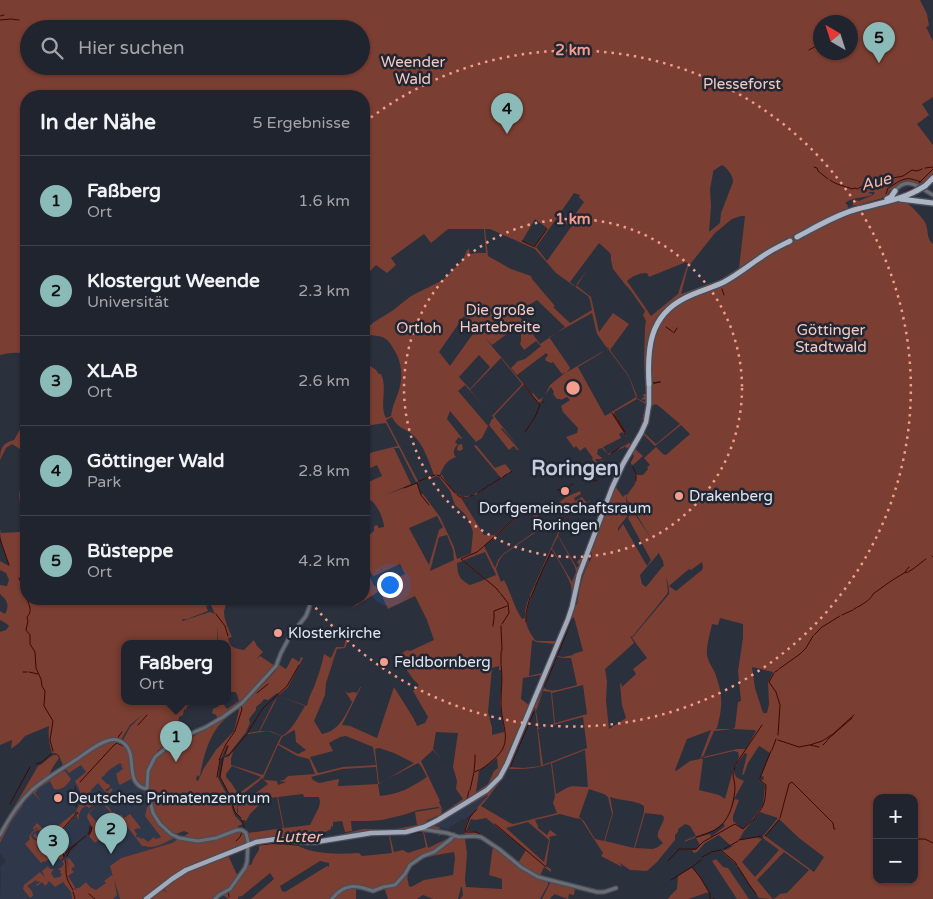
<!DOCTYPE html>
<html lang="de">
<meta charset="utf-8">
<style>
body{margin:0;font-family:"Varela Round",sans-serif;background:#2d303a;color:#f1f3f6}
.controls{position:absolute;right:15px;bottom:15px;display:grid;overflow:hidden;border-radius:10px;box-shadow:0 1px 4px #0004}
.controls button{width:45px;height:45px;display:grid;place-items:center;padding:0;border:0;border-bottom:1px solid #3d414a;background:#20242e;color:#f1f3f6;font:25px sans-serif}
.compass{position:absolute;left:813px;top:15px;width:45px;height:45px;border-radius:50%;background:#20242e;box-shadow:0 1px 4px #0004;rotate:321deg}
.you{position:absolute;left:389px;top:584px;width:18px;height:18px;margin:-12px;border:4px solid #fff;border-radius:50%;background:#1a73e8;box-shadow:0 0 0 8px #1a73e833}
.badge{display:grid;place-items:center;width:32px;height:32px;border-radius:50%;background:#8bbbb9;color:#111;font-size:16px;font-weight:700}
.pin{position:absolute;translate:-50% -41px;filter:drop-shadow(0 1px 2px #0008)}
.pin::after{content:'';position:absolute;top:26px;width:18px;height:15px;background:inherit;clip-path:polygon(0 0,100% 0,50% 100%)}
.popup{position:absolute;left:121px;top:640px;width:110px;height:65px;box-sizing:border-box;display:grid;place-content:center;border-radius:10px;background:#20242e;filter:drop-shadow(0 1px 4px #0005);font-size:16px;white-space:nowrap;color:#a2a4aa}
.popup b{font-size:19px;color:#f1f3f6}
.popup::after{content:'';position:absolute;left:50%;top:100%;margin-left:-10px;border:10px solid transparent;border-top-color:#20242e}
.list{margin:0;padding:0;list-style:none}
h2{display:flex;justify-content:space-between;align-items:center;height:65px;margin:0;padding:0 20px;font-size:21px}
h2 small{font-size:16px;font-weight:400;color:#a2a4aa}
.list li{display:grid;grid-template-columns:32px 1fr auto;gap:15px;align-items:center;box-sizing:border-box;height:90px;padding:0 20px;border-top:1px solid #3d414a}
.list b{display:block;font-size:19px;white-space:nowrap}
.list p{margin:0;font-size:16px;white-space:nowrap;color:#a2a4aa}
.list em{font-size:16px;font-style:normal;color:#a2a4aa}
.icon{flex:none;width:28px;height:28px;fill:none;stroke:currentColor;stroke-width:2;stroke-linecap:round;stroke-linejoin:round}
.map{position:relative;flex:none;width:933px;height:899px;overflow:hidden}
.search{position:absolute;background:#20242e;box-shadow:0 1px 4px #0004;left:20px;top:20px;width:350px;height:55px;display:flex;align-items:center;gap:12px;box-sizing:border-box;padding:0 18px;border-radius:28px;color:#a2a4aa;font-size:19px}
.panel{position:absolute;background:#20242e;box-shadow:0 1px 4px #0004;left:20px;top:90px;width:350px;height:515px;border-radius:20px}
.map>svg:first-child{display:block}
.built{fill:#2f374a}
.green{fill:#7b3e32;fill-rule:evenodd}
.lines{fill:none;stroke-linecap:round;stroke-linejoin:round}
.stream{stroke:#3e0903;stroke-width:1}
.tertiary-casing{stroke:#484d59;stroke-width:5.5}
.primary-casing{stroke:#484d59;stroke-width:7}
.trunk-casing{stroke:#484d59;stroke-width:8}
.tertiary{stroke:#6a6d74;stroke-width:3}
.primary{stroke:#a3a9b8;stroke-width:4.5}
.trunk{stroke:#aeb5c5;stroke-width:5}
.trunk-bridge-casing{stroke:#484d59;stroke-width:8;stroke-linecap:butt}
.trunk-bridge{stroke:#aeb5c5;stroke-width:5}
.ring{fill:none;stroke:#f49d8c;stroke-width:2.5;stroke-dasharray:2.5 5}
.poi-dot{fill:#f49d8c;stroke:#212633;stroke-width:2}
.labels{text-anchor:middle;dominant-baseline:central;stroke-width:5;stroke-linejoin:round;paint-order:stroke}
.park-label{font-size:15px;fill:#f6c9c0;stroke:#212633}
.poi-label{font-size:15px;fill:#e2e6ef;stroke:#212633;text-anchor:start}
.water-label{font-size:16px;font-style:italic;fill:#fab8aa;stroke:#212633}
.district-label{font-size:20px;font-weight:bold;fill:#c4cbdc;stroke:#212633}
.centre{fill:#f49d8c;stroke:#212633;stroke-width:2.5}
.ring-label{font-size:15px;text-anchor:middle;font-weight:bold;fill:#f49d8c;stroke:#212633;stroke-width:5;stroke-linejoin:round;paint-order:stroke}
</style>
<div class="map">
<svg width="933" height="899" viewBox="0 0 933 899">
<rect width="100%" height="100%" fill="#2b303d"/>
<path class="built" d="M105 743 129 755 132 779 138 787 145 791 154 818 167 833 178 839 172 843 121 858 110 867 120 899H0L1 874 0 867 6 861 0 853V843L12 820 22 805V804L33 792 49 779 65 773V768Z
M487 795 488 796 472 813 465 819H462L453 825 450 826 449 829 434 826 440 821Z"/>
<path class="green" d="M0 0H920L927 14 929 26 926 27 933 41V97L922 104 929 115 917 124 933 145V176L920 187C909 181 904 179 895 189L890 190 887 195 880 199 887 197 891 191H893L887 199 841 212 857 206 854 205 852 206 853 204V202L857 200 859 201 873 195 875 192H869V194L871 193 872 195C863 198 853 197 845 203L846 204H847L848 208 799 232 796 235 798 238C802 239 803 237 805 234L840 216 902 200C908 202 921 216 925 222 929 230 926 239 933 244V899H774L780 894 787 893 809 870 784 852 757 880 773 899 759 898 736 864 721 851 728 849 734 845 731 846 719 835 705 843 697 852 694 853 692 850H696L700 845 696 838 710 834 711 837 725 826 723 823 714 830 684 842 686 840 696 836 690 826 685 824 678 829V832L675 835V840L657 862 647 871 630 870 620 863 622 867 601 856 603 853 581 819 575 818 560 814 535 820 538 826V828L547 835 550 830 557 835 549 837 550 839 546 866 551 869V872L544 867 540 876 518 863 526 850 486 818 475 820 471 819 466 831C482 831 488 839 500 848L485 837 465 835C464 819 478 807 488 796L487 795 435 825 434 826 440 827 438 831 432 829 430 827 499 780 569 622 579 581 586 560H589V562C581 574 578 590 576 604L577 605C579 594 580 582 585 571 588 563 592 561 592 552L590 558 587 557 615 486 623 497 626 494 627 495 635 484 636 475H643L648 469 647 467 650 465 644 458 656 447 663 454 666 455 690 434 681 425 655 446 643 434 635 449 643 456 633 465 631 464V462L634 456 632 452C644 431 651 409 651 385L661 382 660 381 655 382 650 381 651 343 660 321 680 302 715 288 766 256 772 253 773 254C779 248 783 247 790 245L791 242 787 238 780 243 778 242V245L747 264 730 277 679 299 652 329 648 341V396L644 424 630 447 627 448 625 447 626 445 623 448 616 450 629 443 628 440 630 444 633 442 640 428 646 404 637 399 614 412 627 438 622 432 619 434 621 438 603 447 608 454 614 450 609 455 602 448 598 449 597 454 602 458 601 459H596L595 461 599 462 602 460 603 461 600 464 594 463 592 458H593L585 447 580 451 576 446 574 448 566 437 577 433 578 428 563 412 561 406 570 400 567 397 561 400 560 399H557L553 394 554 392 551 387 545 395 550 385 566 372 562 374 553 362 551 363 546 361 545 359 548 355 546 353 517 375 511 368 518 361 525 359 541 346 536 341 524 350 520 344 521 341V333L526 328 522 323 492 345 485 338 532 394 533 393 539 400 543 397 541 402H539V404L523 385 494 416 517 445 502 428 501 429 516 446 518 449 519 450H517L514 446 509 450 489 425 492 419 494 418 465 385 458 391 488 426 482 438 476 442 450 411 447 419 462 438 461 439 459 437 455 442 458 445 462 444 463 449 460 451 457 450 458 445H457C454 449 452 453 456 457 444 461 444 468 439 476L440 477 442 474C443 479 447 482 450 487 453 490 457 496 462 496 474 498 491 484 501 478L474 446 476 445 495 468 505 464 511 471 475 495 461 498 484 535H495L529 507 532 505 543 527 503 555 499 561 496 569 501 582 504 580C511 593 514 607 522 619L525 618V611L528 600 560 528 561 530 558 535 577 568 579 565 577 562 581 558 583 560 574 591H572L570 609 564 624 502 770 496 779 483 790 428 823V822L439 815 426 821V824L412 830 339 836V835L363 829 391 830 417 825 415 812 440 808 438 807 418 810 403 815 382 820 368 821H351L352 831 345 832 342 821 333 822V827L331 826V829L323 833 324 838 319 839V840L313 841 285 839 250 842 248 833 283 828 277 797 265 799 250 814 246 821 244 820H242L235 812 230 796 220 777 224 758 229 756 232 752 233 753 231 758V765L263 775 281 736 268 731 248 734V733L259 731 273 703 278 696 307 706C308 699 311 693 314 687 318 676 322 665 324 654L331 658 336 647H344L346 638H345V633L348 631 351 635 359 629 360 631 349 639 345 648 337 649 326 683 325 695 314 721 322 734C339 731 345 716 352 702L345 691 348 693 354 692 357 693 360 687H361L342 725 350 726 377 738 394 687 414 719V721H415L417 726 425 723 428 717 413 691 419 685 413 679 397 656 407 650 410 651 434 640 427 620 415 596 388 609 378 587 405 574 400 564 374 576 372 575 364 558V533L366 535 365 538 374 531V526L377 525 379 528 384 527C384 520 377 503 370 500 368 499 366 500 364 499V484L382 476 377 465 364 471V456L373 452 398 446 386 423 364 426V362L375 369 379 374H381C388 388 379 405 386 418L391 416C392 410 393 406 395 401 402 385 404 371 397 355 394 350 391 343 386 339 379 334 371 337 364 333V331L374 322 392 311 411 296 443 280 463 260 467 250 469 249 470 254 477 253H486L484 229H448L431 243 424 234 391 258 396 265 387 273 376 265 366 275 364 274V96H26V355C19 351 8 353 0 355ZM820 22H850V52H820ZM29 29H361V66H29ZM722 165C728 169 733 175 733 182L721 213 720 223 709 232 711 206 710 189 713 173V171ZM574 193 580 195 579 197 584 202 569 223 558 216ZM741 216H745L739 268 720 280 681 294 688 267 715 233 732 219ZM557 218 571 227 547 261 536 247ZM535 219 547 228 535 246 522 241ZM485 229H490L535 249 556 273 588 296 590 300 592 310 570 323 553 307 555 306 532 279 531 276 511 269 488 256ZM599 243 609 252 611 255V260L613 269 624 283 631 291 645 311 643 315 646 321 645 328 644 360 646 394H643L644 397 641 399 645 400V402L636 398 637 396 629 376 610 350 629 324 613 313 599 332 591 297 577 286 587 270 577 284 576 287 570 282ZM686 262 688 263 678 294 651 316 627 281C632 276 639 273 647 273L649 277ZM537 300 565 327 540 344 517 313ZM592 313 597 334 607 348 608 347 609 349 600 353 567 372 570 368 571 369 549 337ZM464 316 477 328 450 366 439 352ZM608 349 629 377 636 397 605 416 578 367ZM479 355 490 367 470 389 459 377ZM501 358 522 384 492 416 470 390ZM656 404 660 407 680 424 656 444 644 433 649 418 652 406ZM392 417C399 430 404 427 413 435 424 445 429 462 434 475L418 481 428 478 429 480 436 476 439 477 450 491 455 505 465 514 470 523 473 532 471 553H472L457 559 454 547 440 517 423 494H421L417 483 383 496 411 484 394 448H399L416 482 418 481 386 420ZM626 495 627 500 634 510 639 506 634 510 652 540 633 511 628 518 651 560 647 566 623 524 618 531V528L632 510 626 501ZM529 508 540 528 503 554 498 560 495 568 484 546ZM437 516 443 527 439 530 429 565 409 528ZM447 535 453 550 454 560 430 571 439 537ZM558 536 575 567 576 572 572 582 552 548ZM552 550C556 556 569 578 571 585 574 601 562 626 556 641H537L535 640C532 636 529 631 527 626 522 608 544 567 552 550ZM485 552 496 575 486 579 464 561V560ZM658 552 663 561 664 567 663 566 646 587 642 584 640 575 658 554ZM463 561 485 579 484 580 470 585C459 579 458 576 457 563ZM702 562 703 567 702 570 676 591 669 586 689 569 691 570ZM666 575 669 589V594L632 638 647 658 633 669 636 674 622 687 621 683 620 684 622 705 626 718 609 729 606 701 607 681 605 669 634 643 630 636 632 637 667 594 668 591ZM574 617 583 651 573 654V655L563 657 557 656V657L564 658H571L577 685C567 687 552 694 544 688L536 706 569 623ZM720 618 743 624V638L738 671 741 701 738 702 735 727 733 729H715L717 728C723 705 723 695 715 673 713 668 708 662 707 655 706 646 710 634 712 624L718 625ZM533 640 536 642 555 644 542 673 529 676 532 641ZM499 666V670H501L502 680 500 703 504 730V732L492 735V728L488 712 492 668ZM752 667 773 672 768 683 769 704 767 713H763L755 688ZM540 675 541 676 529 705 521 699 523 678ZM583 685 587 714 555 723 552 693ZM543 691 551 692 554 724 539 729 536 711ZM278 696 305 706C298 717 293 729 282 736L270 731H260ZM535 707 541 766 523 768 510 767 509 769C524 769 538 769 551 763L555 796 553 803 557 813 513 824 510 823 481 806 488 798 492 792 504 777ZM583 717 587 748 543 765 538 729ZM733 729 754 730 756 731 746 749H737L703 757 714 731ZM294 730 295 731 296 742 306 750 298 754 279 744 282 737ZM711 730 700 759 690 761 676 771 675 770 687 739ZM436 732 458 733 453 767 457 781 456 789 463 799 440 815 442 812 440 808 443 811 439 802 440 801 421 761 433 750 443 761 433 749ZM346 736 373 747 376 765 343 767 318 773 310 757 333 751 329 743 340 737ZM278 745 297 756 309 759 315 774 288 776 284 780 279 781 286 782 278 785 277 781 265 780 263 779ZM759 746 764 749 770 753 760 778 762 776 764 777 763 780H759L765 785 763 805 751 821 743 829 733 821V816L739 800 735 799 730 810 734 799 744 781 736 777 734 772 736 765 745 753 747 754 742 775 744 774 748 763ZM379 748 394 753 414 763 379 784 375 749ZM585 750 588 787C569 786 573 784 556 794L552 763ZM734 751 738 752 739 757 732 774 725 799 719 795 699 790 703 759H701L702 756 704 758ZM497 758 498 768 494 771 488 784 476 792 479 771ZM418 763 421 766 427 777C410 788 400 794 380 796L378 784ZM232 766 261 777 238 794 232 784 226 777V774ZM376 767 378 784 341 786H338L339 779 319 783 313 780 311 777 342 769ZM262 778 268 784 238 806V814L237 812 238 799 244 795 239 797 258 782ZM589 789 604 794 608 797 612 814 604 841 595 839 584 821 579 817ZM303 794 304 797H319L320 802 319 807 310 825 284 828 278 797ZM610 797C621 801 636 800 644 806V812L634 848 605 841 613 813ZM877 798H914V880H877ZM760 812 778 818 764 835 758 837 739 840 744 831ZM645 813 662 815 664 817C664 823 656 832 658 837 659 839 661 841 663 843L658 847 653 849 635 848ZM779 819 799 838 824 857 814 872 765 836ZM528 822 549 840 544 862 506 828ZM763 836V838L779 850 755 877 742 862 762 839 757 838Z
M26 419V504L21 502V503L24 531 26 532V545L24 553 26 557V599H207L209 605 206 606 208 611 187 619H182V621L210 612 215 614 208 599H225C227 604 225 606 224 612 224 620 229 630 232 637L228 638C230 648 234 648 244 650L254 640 257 646 263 652 257 658H258L260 656 275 666 242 701 241 700V702L218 719 216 715 212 713 213 709 219 706 216 701H221L227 709 239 701 237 694 235 692H232L227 693V643H218V625L217 643H125V701H189L190 705 187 706 186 710 184 709 183 715 179 717 178 722 181 723 180 726 183 728 179 729 177 731 176 730H174V728L168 727 163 737 169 741 170 738H175L177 736 184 733V729L186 730V734L166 745 157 751 158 753C149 763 146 773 145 786L140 785 135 781 127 743 123 740 130 727 142 715 130 725 121 740 112 738 64 767C60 761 61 752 52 753 49 743 48 737 49 726L25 736 19 743 11 749 12 740 0 745V632L6 630 9 626 7 624 0 620V611L5 614C10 605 7 600 0 594V585L7 586 9 580 6 573 0 570V561L9 566C5 553 0 542 0 529L1 533 20 532 23 530 19 495 26 453 12 444 6 448 0 460C0 449 2 443 14 440Z
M580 491 581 494 574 498 575 501 582 497 587 503 590 500V501L561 520 566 514 561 506 557 504 566 497Z
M369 575 374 586H376L378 592 349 610 356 605 352 599H364V577Z
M301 657 303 658 288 687 279 695 277 693 268 700 264 699 261 703 256 707V710L249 719 250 723 246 732 229 754 225 755 228 746 227 745 220 761 218 778 230 801 233 811 235 816 243 824 238 826V827C226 833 210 842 195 839 192 838 188 837 184 836L189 833 184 831 176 834C173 832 168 830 165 828 159 822 153 813 154 805L151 803C149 793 146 782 149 772 152 761 162 750 172 745 179 741 187 739 194 736 200 732 206 729 212 726V725L235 709 278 664 286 669 292 658H293L299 662ZM238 709 239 710 234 731 216 750 204 768 198 781 196 780 197 775 199 777 200 775C206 746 212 725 238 709Z
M112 741C132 741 131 764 132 778L131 779 120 785C117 782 118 778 116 774L123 769 121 766 122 765 120 763 115 766 114 768 113 767 105 774V775L101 778 107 784H109L110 787 105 790 107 792 111 788 113 790 107 796V794L98 783 91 790 90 794 92 797 99 802 89 808 86 806C79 808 79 816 78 821L76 811 80 804V791L75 781 86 772 81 765 69 773 65 768 105 743Z
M54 755H57L59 758 53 767 49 775 28 791 13 809 38 766C45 763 48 757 54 755Z
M65 771 71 779C68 785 61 791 54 789L50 781 39 788 35 793 41 801 33 793 22 804 23 805 12 820 0 843C0 820 42 774 65 771Z
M103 800 112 812H114V813H115L118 817 112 822 110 820 108 822 112 827 109 829 111 827 107 822 100 826 103 832 106 830 108 832 95 843 89 836C96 826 89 825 87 816L89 812 96 806 89 813 98 824 108 816 110 812 102 802Z
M149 806 156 822 162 828 174 838C166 842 156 848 147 847V846H142L119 816 121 814 124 818 130 814 141 828 140 829 138 828 134 830 137 834 136 836 137 838 139 837 141 839 143 838 148 842 154 837 155 839 159 838 161 837 145 816 147 807Z
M74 813 76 815 60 833 66 855 60 860 53 852 55 850 52 847 54 846H56L58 844 57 842H53L55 838V835L53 834 47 840 39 831 41 830 46 836H49L58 826Z
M37 823 43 829C39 830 33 830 31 836L33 839 37 841 38 840 34 837 33 835 36 833V835L40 842 37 843C36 849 39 851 44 852L47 850 50 854 52 852 54 855 45 862 44 861 41 863 25 844 30 839 29 837 32 832 38 828 37 827 34 830 33 828Z
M236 831H241L245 834V844L192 866 142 899H120L114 879 117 895 113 899H72L71 892 63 882 55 887 49 881 48 883 45 886 42 882 37 886 36 885 40 882 39 881 37 882 36 880 27 886C30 888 33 891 33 896L30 898 23 889 24 885 40 872 45 877 42 871 48 866 50 869H54L51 873 54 878 60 877 62 874 60 873 61 871 58 869 62 867 64 864 62 861 66 859 69 868 67 858 70 859 75 866 71 869 74 872 68 876 75 887 74 890 77 888H79L86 882 90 887 96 890 106 883 104 881 112 875 113 877 110 866 121 858 172 843 178 839 203 842 208 841 217 839Z
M423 832H424L428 848 451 837 443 834 438 836 440 833 451 835 452 836 451 839 440 845 434 852 423 856 409 864 396 884 393 886H384L371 890V891L357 887 356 888V899H251L274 879 270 873 242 896 238 897V899H228L226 897 222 895 215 899 218 895 214 899H149L162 889 167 893 163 888 187 872 228 855 238 877 245 867 244 865H245L246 859V864L251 865 254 858 259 850V845H256L258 843 277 840 306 843 320 841V843L298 846C316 855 340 854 359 853L362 856 392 853 389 836H390L394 852 403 850 408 853 426 847ZM320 861 329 863V867L327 866 285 892 282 891 280 886Z
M454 837 463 838 478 837 486 840 521 868 549 881 548 882V885L540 899H460L463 895 462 887H461L458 899H433L423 895 417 899H388L384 887 394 886 409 867 424 857 432 854ZM473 838 486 841 493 846 489 875 502 879V889L466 887 465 880 467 853 465 839ZM454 852 455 858 453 875 424 880 411 887 409 886C408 882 406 874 409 870 416 856 440 855 454 852Z
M716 859 723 867 728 868 749 899H737L712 861Z
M692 867 700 877 709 892 688 899H668L670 896 677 889 678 876Z
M551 881 575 888 574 895 569 894 568 899 554 894 553 896H552L550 899H542Z"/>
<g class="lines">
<path class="stream" d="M0 16 4 15
M0 20 11 19 19 20
M809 50 820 44
M814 167 817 168 818 171 828 179
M925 168 933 167
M830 180C836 185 845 186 852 189L855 188 857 189 865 185 868 184 870 181 880 182 888 179 903 176 912 170 917 171 922 169
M919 183 933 169
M886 194 888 188C896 184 902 177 912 179 915 180 918 181 921 182
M900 194 914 187
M854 207 867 203 886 198
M522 241 535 247
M535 246 547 229
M722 289 724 295
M666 327 673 332
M674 333 677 328
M654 383 660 382
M524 385 540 405 535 417 525 432
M543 402H544
M612 413 624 432
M614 414 625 432
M624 433 625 435
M639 433 644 417 647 402
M629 447 633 443
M616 450 619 448
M611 453 615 451
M633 467 636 474
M510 473 512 471
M437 475 440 476
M636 476V481
M441 477 455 493
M503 477 507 474
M586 480 594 481
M419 481 435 475
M595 481 597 480
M493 483 501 478
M490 485 492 484
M571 485 573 484
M404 488 417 483 421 495 429 505
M563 489 569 487
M557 490 562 489
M481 491 489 485
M364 493 365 497 364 499
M478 493 480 491
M457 495 460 497H464
M470 496 474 495
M593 508 595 516
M561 519 586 504
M571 536 581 529
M0 539 9 565
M484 546 527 508
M483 547 477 552 461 559 496 588 500 593
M550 553 552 550
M932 556 933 557
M905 572 909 567
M541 573 550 554
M19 578C23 585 23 591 26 598
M535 587 541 574
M501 594 508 603 509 613 502 624
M531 597 535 588
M27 599C29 605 33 611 27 617L28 621 26 630 30 635V644L35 652 36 668 41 679 42 686 45 691 44 706 53 721 50 740 53 751
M854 609C861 605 870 601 873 594L891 581 904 573 908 572 913 569 926 559
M216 614 225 626 228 636
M842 615 853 610
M526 622V613L530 597
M493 626 494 618V611L507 606
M501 626 502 650 501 652V664
M567 631 572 618
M814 635 822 627 840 616
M557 656 567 632
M554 662 557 657
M779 669 800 654 806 648 813 636
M23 672H27
M29 672 38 674
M775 672 778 670
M550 673 554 664
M774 673 769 682 776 692 780 705 778 735
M544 686 550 674
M257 693 268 684
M247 700 274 672 276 669
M138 725 147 715
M248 732 263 708 287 686 299 665
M119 736 122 732
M118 738 119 736
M778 740 799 747 809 745
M827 740 852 718
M810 745 822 741 833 734 854 715
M810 745 819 747
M823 745 827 741
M772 750 776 739
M225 754 228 746
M228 756 247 734
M223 758 220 777 229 794 235 812 241 818
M221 759 219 760 226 744 235 731 242 709 241 706
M36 764 42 762 51 754
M736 764 762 725
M510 767 534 712
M474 771 475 761V755
M734 771 735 766
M217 777 220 760
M760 778 771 751
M80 782 114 745 117 743 123 746
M75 787 77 798 76 807
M470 790 474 772C482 770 487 765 493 760 515 742 501 727 501 703 501 690 503 679 501 665
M468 799 478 793
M465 801 467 799 469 791
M10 804 30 767
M77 812 78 814
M755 817C766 804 765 801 766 785L760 780
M780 818 789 784 792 782 833 823 834 829H835
M241 820 244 826 243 828
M495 824 546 867
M432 829 438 830
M429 832 438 833
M466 832 465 830 470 817 477 809
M466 832H476L484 836
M88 834 90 830V826
M89 835 91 831 92 827
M382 835H389
M390 835H401L425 831
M765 836 779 820
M696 837C702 835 709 833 715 830 729 822 734 804 735 788 735 783 733 778 733 772
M914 839H925L933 843
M739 840 762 836
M236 841 240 837 242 832
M259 845 278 843 295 845H301
M724 849 738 841
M722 851 735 862 737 865
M711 852 721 850
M64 856 69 849 86 836
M67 856 70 850 77 844
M64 857 60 839 58 834 76 814
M702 857 710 853
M65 860C67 866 65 872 67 878 68 882 71 886 73 890
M668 861 679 849H696L703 842 733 825 735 824 743 829 755 818
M249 862V859
M693 866 701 860
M738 867 747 881
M239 879 248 866
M671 880 692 867 700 877 709 892
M747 882 756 894
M231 890 238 880
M73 892 75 899
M228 892 229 897
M710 893V899
M89 894 95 899
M713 899H714"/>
<g class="tertiary-casing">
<path id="tertiary" d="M895 191C907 175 920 188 933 195
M421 829 447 833 459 837 474 836 481 837 499 849 521 867 538 877 597 892H604L616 888
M0 835C9 818 18 803 32 790 47 777 64 768 80 757 89 751 97 744 107 741 112 739 117 739 122 742 140 753 122 784 147 789
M215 899 219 895 230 889 245 868 247 862 248 842 246 833 242 830H237L216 838 198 841 179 838 171 834 160 824 153 813 147 789 148 771 155 757 167 747 181 738 206 727 223 717 242 703 254 690 276 666 281 653 290 636 306 616 309 608 311 599
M332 899C344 883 356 885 373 891L383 887 395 885 405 874 410 865 423 856 434 852 451 839 454 835"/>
</g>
<g class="primary-casing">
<path id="primary" d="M146 899 172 879 186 870 256 842 276 839 305 842H316L371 833 406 832 424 827 438 820 487 790 500 777 507 764 568 619 572 607 579 575 612 488 623 464 641 433 646 422 649 404V384"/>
</g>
<g class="trunk-casing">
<path id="trunk" d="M925 186 933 178
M887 199 891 197 895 191
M900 199 933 203
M797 237C816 227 834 216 854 210 875 204 898 201 918 190
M649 384C647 349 649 316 685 298 698 291 712 288 724 282 737 275 748 266 760 258 769 251 780 246 790 241"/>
</g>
<use href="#tertiary" class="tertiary"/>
<use href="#primary" class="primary"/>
<use href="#trunk" class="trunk"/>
<g class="trunk-bridge-casing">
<path id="trunk-bridge" d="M918 190 925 186"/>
</g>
<use href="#trunk-bridge" class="trunk-bridge"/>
</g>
<g class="ring">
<circle cx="573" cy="388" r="169"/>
<path d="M365 122A338 338 0 1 1 310 601"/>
</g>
<g class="poi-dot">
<circle cx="565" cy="491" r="5"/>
<circle cx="679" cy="496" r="5"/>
<circle cx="278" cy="633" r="5"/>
<circle cx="384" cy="662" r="5"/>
<circle cx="58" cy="798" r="5"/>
</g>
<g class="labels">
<g class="park-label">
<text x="413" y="62">Weender<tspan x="413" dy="17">Wald</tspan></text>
<text x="742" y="84">Plesseforst</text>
<text x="500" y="310">Die große<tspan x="500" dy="17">Hartebreite</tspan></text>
<text x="419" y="328">Ortloh</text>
<text x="831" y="330">Göttinger<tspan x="831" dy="17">Stadtwald</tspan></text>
</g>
<g class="poi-label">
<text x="689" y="496">Drakenberg</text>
<text x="565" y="508" text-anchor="middle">Dorfgemeinschaftsraum<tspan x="565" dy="17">Roringen</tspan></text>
<text x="288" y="633">Klosterkirche</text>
<text x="394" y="662">Feldbornberg</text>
<text x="68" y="798">Deutsches Primatenzentrum</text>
</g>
<g class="water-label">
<text transform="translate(876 182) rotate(-15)">Aue</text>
<text x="298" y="837">Lutter</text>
</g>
<g class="district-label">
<text x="575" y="469">Roringen</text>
</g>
</g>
<circle cx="573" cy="388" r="8" class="centre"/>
<g class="ring-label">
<text x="573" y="55">2 km</text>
<text x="573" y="224">1 km</text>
</g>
</svg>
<div class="controls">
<button>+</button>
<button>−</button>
</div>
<svg class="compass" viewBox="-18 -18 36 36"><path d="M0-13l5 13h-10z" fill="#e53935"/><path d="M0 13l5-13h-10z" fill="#a2a4aa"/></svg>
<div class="you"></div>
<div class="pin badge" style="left:176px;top:762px">1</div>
<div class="popup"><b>Faßberg</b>Ort</div>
<div class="pin badge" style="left:111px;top:854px">2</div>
<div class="pin badge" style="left:53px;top:866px">3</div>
<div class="pin badge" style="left:507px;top:134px">4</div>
<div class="pin badge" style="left:879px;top:63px">5</div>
<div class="search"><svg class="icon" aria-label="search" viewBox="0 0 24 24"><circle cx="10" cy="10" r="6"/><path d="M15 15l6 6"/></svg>Hier suchen</div>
<section class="panel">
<h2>In der Nähe<small>5 Ergebnisse</small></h2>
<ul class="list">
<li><span class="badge">1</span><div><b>Faßberg</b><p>Ort</p></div><em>1.6 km</em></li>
<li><span class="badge">2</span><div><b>Klostergut Weende</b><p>Universität</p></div><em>2.3 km</em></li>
<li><span class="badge">3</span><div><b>XLAB</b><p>Ort</p></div><em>2.6 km</em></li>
<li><span class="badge">4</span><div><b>Göttinger Wald</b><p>Park</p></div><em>2.8 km</em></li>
<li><span class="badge">5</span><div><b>Büsteppe</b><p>Ort</p></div><em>4.2 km</em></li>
</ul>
</section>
</div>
